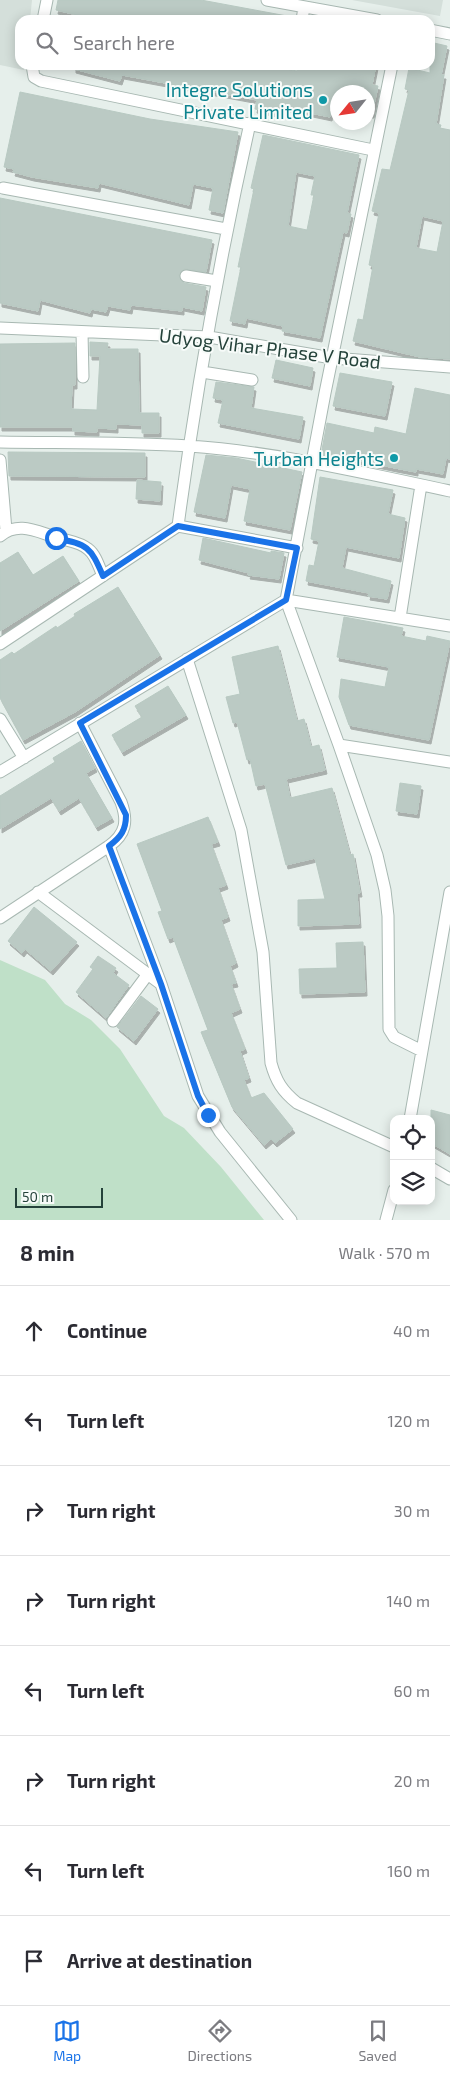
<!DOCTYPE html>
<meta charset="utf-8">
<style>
body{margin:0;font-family:"Exo 2",sans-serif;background:#f2f2f3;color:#2b2b33}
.controls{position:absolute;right:15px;bottom:15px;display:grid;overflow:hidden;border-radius:10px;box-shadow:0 2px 12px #0003}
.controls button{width:45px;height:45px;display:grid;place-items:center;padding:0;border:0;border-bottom:1px solid #e1e1e2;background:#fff;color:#2b2b33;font:25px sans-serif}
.compass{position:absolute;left:330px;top:85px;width:45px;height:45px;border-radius:50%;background:#fff;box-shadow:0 2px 12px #0003;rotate:240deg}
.scale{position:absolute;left:15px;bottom:12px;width:88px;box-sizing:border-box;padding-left:5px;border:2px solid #24423a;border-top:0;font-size:14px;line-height:18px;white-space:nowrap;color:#24423a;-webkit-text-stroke:4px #f7fbf9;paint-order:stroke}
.stop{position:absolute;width:15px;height:15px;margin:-11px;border:4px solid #1a73e8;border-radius:50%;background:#fff}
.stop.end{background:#1a73e8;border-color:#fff;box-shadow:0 1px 5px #0008}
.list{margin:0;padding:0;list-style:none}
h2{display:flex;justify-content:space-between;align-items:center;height:65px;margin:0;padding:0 20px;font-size:21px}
h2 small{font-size:16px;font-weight:400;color:#7c7c81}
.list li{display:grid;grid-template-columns:32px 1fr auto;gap:15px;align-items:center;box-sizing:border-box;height:90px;padding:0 20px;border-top:1px solid #e1e1e2}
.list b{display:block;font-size:19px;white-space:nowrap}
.list em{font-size:16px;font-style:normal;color:#7c7c81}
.icon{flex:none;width:28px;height:28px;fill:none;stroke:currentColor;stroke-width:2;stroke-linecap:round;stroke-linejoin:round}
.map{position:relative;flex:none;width:450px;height:1220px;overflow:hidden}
.search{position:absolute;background:#fff;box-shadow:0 2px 12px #0003;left:15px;right:15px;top:15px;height:55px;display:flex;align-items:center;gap:12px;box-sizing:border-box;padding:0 18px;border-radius:15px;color:#7c7c81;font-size:19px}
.sheet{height:785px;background:#fff}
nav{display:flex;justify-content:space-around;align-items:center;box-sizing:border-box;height:70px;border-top:1px solid #e1e1e2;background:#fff;font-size:14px;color:#7c7c81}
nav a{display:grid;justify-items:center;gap:2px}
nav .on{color:#1a73e8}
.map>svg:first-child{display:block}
.built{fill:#d4dfda}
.green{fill:#bfe0c8}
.building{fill:#bbcac4;stroke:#b8c9c2;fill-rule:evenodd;filter:url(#shadow)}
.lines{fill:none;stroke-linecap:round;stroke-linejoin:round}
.minor-casing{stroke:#a8b8b2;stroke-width:13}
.minor{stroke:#fff;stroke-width:11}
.route{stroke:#1a73e8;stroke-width:6}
.culture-dot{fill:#0f9aa8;stroke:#f7fbf9;stroke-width:2}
.labels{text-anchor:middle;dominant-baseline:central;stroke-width:4;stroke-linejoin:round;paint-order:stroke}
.culture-label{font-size:19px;fill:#0d838f;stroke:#f7fbf9;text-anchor:end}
.street-label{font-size:19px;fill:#24423a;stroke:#f7fbf9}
</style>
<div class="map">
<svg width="450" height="1220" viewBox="0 0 450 1220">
<defs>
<filter id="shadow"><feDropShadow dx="2" dy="4" stdDeviation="0" flood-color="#0004"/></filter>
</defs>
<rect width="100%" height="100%" fill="#e6efeb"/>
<path class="built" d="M0 0H32L30 20H20V65H24V70L0 65Z
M352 0H443L440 16Z"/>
<path class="green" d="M0 960 45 980 65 1004 91 1020 120 1049 164 1116 184 1128 221 1167 264 1220H0Z"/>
<path class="building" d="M58 0H201L287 16V20H99L56 10Z
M430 42 447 46 441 75H444L436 124 441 125 440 128 450 130V359L420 357 353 341 358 319 363 320 373 266 369 265 379 213 372 211 382 169 390 170 409 90 405 89 409 68 430 73ZM422 216 443 221 437 252 416 248Z
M74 65H265L297 71 298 68 302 69 303 65H376L372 85 378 86 372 114H368V92H335L330 117 277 106 275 113 255 109 257 100 122 75 120 81 74 69Z
M20 92 150 119 238 132 223 213 209 210 213 188 193 184 189 205 99 183 98 188 32 177 13 172 14 169 4 167Z
M263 135 359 155 347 213 351 214 347 233 343 232 320 338 282 331 283 326 246 318 245 324 230 321 241 267H238L254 189 251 188ZM296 172 315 176 311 195H314L307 230 288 226Z
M0 198 212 240 206 272 184 269 179 275 184 283 206 287 202 311 182 307V311L131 305 130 310 108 306 106 312 91 309 90 313 40 300 38 311 0 303Z
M90 342 108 343 107 349H138L139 413H159V433H142V425L116 424V429L97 428V432L73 431V427H0V344L75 343V385H72L71 409 97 410 100 356H90Z
M276 360 313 368 310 386 272 378Z
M340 373 392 382 385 416 333 406Z
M216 382 254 387 251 408 303 417 299 439 218 423 223 400 213 398Z
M415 388 450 395V459L446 458 443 474 416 469V472L395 468 352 459 351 462 321 455 327 423 374 433 375 427 406 434Z
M8 452 145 453V477L9 476Z
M206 455 236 458 302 472 290 530 244 521 250 489 231 485 225 518 194 512Z
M320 477 393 490 388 514 405 518 399 558 346 547 342 568 391 581 387 599 368 596 369 593 306 581 309 565 314 566 319 541 311 539Z
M137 480 161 482 160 501 136 499Z
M203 538 271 553V551L284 553 279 579 248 575 249 573 199 560Z
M18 552 33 575 63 556 79 581 0 631V563Z
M118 587 160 655 75 712 23 740 0 698V660L12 652 14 654 56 626 57 628 75 616 74 614Z
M344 617 403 628 401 636 426 641 427 636 450 641 429 740 349 725 339 697 341 679 385 687 389 667 337 657Z
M278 646 297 721 304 719 311 747 319 745 325 770 286 779 290 798 332 788 350 855 353 854 360 893H357L359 924 298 926V900L325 899 315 858 286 865 265 784 256 786 250 759 247 760 237 722 233 723 226 697 240 694 232 657Z
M168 686 186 715 122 752 112 735 142 717 135 706Z
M81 741 95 768 86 773 112 818 96 827 79 798 59 811 51 798 0 829V796L55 762 53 758Z
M400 783 421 786 417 814 396 811Z
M208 817 218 842 211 844 226 885 218 888 228 917 221 920 236 963 230 966 236 983 231 984 240 1009 231 1013 245 1049 240 1051 249 1078 244 1080 251 1098 264 1093 293 1129 275 1143 271 1139 264 1145 232 1107 201 1032 208 1030 173 937 168 939 158 912 162 911 137 844Z
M34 907 77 942 51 971 25 949 22 953 8 941Z
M363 942 365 992 300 994 299 969 337 968 336 943Z
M98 956 116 968 113 973 129 985 106 1018 76 992 93 969 90 967Z
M141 996 158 1009 134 1041 117 1027Z
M431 1110 450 1115V1154L431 1143Z"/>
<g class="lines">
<g class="minor-casing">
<path id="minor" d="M267 0 377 20
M43 20 47 0
M302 20 304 7
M430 30 450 34
M32 65 34 77 41 81 373 150
M392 65 325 393 286 600 339 745 377 855 385 890 388 916 389 1029 394 1037 422 1051
M3 188 226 229
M186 276 217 281
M0 328 209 337 332 358 450 367
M82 332 83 377
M202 372 252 380
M0 442C63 443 127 442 189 446 277 452 364 473 450 491
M0 460 6 530
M178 526 297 548
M0 536C19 520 39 533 59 538 68 541 80 542 88 549 96 555 99 567 103 576
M400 618 421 485
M0 644 178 526C196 391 220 257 250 123
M187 659 241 830 263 952 271 1063C276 1081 282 1091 297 1103L394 1147
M0 719 24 758
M339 745 450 762
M0 772 286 600 450 626
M109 846 161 984 198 1096 220 1132 291 1220
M38 892 161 984
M0 918 109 846C126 834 128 821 121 802L80 723
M113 1021 148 974
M410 1119 450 892
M431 1168 450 1179
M386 1220 394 1190"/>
</g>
<use href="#minor" class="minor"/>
</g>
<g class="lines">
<path class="route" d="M56 538C88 545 90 546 103 576L178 526 297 548 286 600 80 723 126 815C126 830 121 837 109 846L161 984 198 1096 208 1115"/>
</g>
<g class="culture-dot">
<circle cx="323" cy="100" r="5"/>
<circle cx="394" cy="458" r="5"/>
</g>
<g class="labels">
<g class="culture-label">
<text x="313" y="89">Integre Solutions<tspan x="313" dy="22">Private Limited</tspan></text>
<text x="384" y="458">Turban Heights</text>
</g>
<g class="street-label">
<text transform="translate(270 348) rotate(7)">Udyog Vihar Phase V Road</text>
</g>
</g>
</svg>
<div class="controls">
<button><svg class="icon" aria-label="locate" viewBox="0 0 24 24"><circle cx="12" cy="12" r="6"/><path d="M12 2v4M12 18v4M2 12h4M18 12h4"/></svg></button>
<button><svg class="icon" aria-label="layers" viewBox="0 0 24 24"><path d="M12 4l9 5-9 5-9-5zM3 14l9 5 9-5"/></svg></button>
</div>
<svg class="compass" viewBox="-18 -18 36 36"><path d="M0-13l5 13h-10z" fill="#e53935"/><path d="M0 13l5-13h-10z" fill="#7c7c81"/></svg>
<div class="scale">50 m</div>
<div class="stop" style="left:56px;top:538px"></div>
<div class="stop end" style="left:208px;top:1115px"></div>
<div class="search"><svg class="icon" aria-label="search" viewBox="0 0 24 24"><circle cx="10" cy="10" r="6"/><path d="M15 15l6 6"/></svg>Search here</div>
</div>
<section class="sheet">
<h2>8 min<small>Walk · 570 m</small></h2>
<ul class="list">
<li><svg class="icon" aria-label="ahead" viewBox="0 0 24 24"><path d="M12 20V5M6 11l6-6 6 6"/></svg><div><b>Continue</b></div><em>40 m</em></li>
<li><svg class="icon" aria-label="left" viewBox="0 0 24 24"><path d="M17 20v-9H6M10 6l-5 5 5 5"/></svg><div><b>Turn left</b></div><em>120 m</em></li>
<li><svg class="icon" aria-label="right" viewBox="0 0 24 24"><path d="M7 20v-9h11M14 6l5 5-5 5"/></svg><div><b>Turn right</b></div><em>30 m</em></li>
<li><svg class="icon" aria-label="right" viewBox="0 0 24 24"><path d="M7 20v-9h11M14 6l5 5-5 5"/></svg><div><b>Turn right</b></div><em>140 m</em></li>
<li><svg class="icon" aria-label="left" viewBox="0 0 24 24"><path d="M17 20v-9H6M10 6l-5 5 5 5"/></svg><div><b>Turn left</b></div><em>60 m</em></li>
<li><svg class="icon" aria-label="right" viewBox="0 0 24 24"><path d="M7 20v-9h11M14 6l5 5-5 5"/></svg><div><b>Turn right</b></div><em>20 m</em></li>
<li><svg class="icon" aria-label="left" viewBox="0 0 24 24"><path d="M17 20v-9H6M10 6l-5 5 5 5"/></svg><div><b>Turn left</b></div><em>160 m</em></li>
<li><svg class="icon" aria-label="arrive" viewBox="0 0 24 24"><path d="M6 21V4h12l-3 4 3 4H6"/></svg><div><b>Arrive at destination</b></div></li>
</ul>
</section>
<nav>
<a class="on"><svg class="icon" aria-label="map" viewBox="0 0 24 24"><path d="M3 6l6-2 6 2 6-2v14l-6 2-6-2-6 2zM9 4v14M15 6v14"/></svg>Map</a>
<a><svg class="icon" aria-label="directions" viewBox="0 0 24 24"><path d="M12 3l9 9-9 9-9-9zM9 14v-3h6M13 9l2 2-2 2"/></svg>Directions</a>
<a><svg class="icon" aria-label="saved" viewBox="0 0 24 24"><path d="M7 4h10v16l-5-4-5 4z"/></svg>Saved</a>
</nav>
